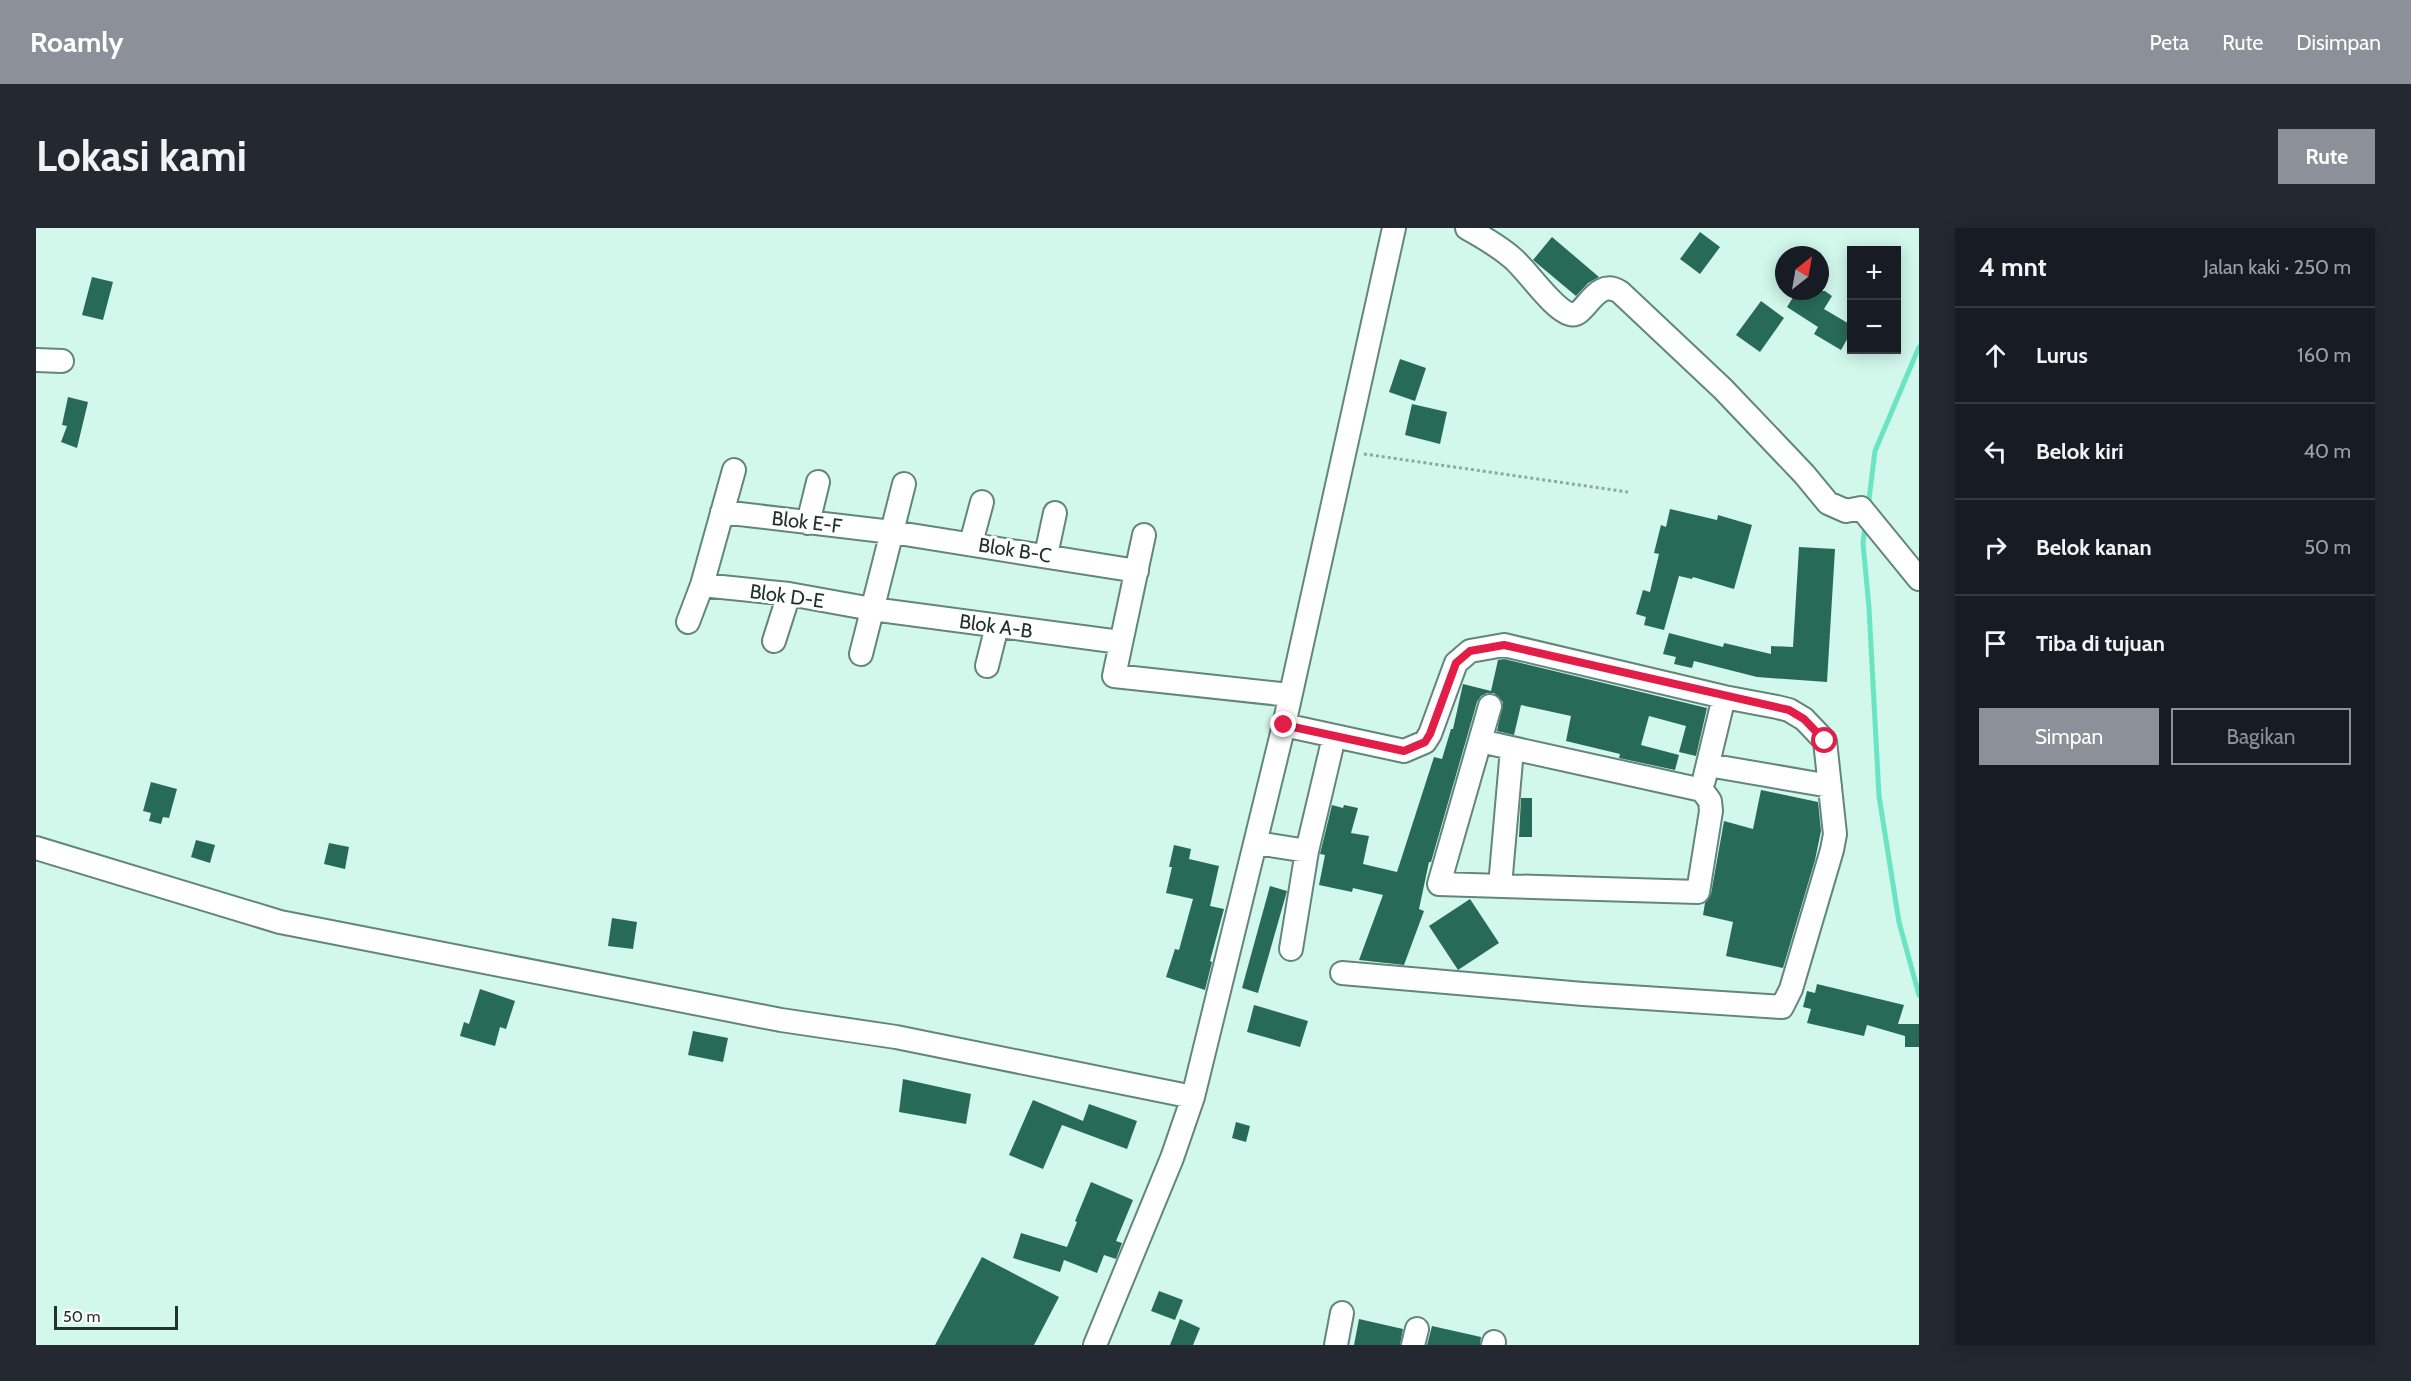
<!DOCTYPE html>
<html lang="id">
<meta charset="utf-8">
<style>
body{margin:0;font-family:Cabin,sans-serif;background:#242831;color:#f1f3f6}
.controls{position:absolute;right:18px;top:18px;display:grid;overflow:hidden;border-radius:0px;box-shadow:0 3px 15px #0003}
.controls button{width:54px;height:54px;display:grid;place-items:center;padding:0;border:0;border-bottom:2px solid #363941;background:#171b24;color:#f1f3f6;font:30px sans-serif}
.compass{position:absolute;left:1739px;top:18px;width:54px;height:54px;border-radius:50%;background:#171b24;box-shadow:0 3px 15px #0003;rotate:31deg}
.scale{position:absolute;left:18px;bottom:15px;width:124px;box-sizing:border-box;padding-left:6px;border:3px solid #21312c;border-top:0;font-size:16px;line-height:21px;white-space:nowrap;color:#21312c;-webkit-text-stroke:4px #fff;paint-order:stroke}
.stop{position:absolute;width:18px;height:18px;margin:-14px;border:4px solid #e11d48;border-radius:50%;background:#fff}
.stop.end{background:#e11d48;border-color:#fff;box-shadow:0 2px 6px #0008}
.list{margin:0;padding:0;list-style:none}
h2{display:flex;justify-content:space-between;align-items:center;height:78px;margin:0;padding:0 24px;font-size:26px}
h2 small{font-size:20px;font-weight:400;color:#9ea1a6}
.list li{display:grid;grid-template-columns:39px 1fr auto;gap:18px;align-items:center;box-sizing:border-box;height:96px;padding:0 24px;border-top:2px solid #363941}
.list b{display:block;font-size:22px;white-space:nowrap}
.list em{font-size:20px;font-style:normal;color:#9ea1a6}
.actions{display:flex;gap:12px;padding:18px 24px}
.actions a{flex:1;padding:14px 0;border:2px solid #8c9099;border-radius:0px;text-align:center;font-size:21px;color:#8c9099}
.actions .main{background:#8c9099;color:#fff}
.icon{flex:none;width:33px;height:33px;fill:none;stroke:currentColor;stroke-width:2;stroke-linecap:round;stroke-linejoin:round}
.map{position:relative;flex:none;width:1883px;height:1117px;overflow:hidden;border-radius:0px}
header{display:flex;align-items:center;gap:36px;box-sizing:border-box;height:84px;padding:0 30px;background:#8c9099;color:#fff}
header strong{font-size:28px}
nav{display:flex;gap:33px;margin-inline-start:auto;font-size:21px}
.intro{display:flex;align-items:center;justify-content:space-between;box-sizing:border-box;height:144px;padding:0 36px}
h1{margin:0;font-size:42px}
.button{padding:15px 27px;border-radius:0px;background:#8c9099;color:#fff;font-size:21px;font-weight:700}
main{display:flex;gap:36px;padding:0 36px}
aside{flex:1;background:#171b24;border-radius:0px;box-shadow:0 3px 15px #0003}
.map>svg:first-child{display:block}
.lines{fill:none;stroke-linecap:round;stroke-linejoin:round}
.stream{stroke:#6be4c3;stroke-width:5}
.building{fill:#286a58}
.minor-casing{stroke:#62867a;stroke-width:26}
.path{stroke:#8ba99f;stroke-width:3;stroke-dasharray:3 3;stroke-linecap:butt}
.minor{stroke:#fff;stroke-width:22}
.route{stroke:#e11d48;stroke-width:8}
.labels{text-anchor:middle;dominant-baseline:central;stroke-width:6;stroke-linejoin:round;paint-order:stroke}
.street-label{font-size:20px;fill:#21312c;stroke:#fff}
</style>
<header>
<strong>Roamly</strong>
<nav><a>Peta</a><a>Rute</a><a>Disimpan</a></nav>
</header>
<div class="intro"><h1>Lokasi kami</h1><a class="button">Rute</a></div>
<main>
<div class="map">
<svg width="1883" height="1117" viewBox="0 0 1883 1117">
<rect width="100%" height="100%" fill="#d1f8eb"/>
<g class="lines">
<path class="stream" d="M1832 279 1839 223 1883 119
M1829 297 1827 315 1833 380 1843 568 1863 694 1883 767"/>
</g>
<path class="building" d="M1664 4 1684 19 1664 46 1644 31Z
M1516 9 1563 49 1552 55 1540 68 1497 32Z
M56 49 77 54 67 92 46 87Z
M1761 63H1789L1796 68 1788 81 1815 97V104L1805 122 1778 106 1782 99 1751 79Z
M1725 73 1748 90 1724 124 1700 107Z
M1364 131 1390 140 1379 173 1353 164Z
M32 169 52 174 41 220 25 214 31 198 26 197Z
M1376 176 1411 184 1404 216 1369 207Z
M1634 281 1681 292 1682 287 1716 297 1698 361 1657 349 1656 351 1643 348 1628 402 1608 397 1610 389 1600 386 1607 362 1614 364 1623 326 1618 325 1625 297 1630 299Z
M1763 319 1799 321 1791 454 1721 449 1658 433 1656 440 1638 436 1640 429 1627 426 1633 405 1687 419 1688 415 1735 426V418L1757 419Z
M1468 431 1671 480 1660 528 1643 524 1650 498 1613 488 1605 517 1643 527 1639 542 1583 530 1584 526 1530 513 1535 488 1485 477 1478 507 1461 503 1467 474 1458 465H1451L1445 468 1441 474 1395 634H1393L1383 681 1388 683 1368 737 1323 732 1347 667 1317 660 1316 664 1283 657 1289 627 1284 626 1296 577 1307 580 1308 577 1322 580 1315 605 1333 608 1327 636 1361 644 1398 529 1406 531 1415 501H1417L1427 456 1455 463 1462 432Z
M115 554 141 561 133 590 127 589 125 596 113 593 115 585 107 583Z
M1725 562 1782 574 1785 603 1779 632 1747 740 1690 728 1697 694 1667 687 1669 675 1675 666 1688 593 1717 601Z
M1485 570H1496V609H1483Z
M160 612 179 617 174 635 155 629Z
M293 615 313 619 309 641 288 636Z
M1138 617 1155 621 1153 631 1183 638 1174 678 1188 681 1174 733 1176 734 1169 762 1130 749 1139 721 1143 722 1157 671 1130 665 1136 639H1133Z
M1234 658 1251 663 1222 765 1206 760Z
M1434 671 1463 715 1422 742 1393 698Z
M576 690 601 694 597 721 572 718Z
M1781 756 1868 777 1862 796H1883V819H1869V808L1831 797 1828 808 1771 795 1775 781 1767 779 1771 763 1779 765Z
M444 761 479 773 470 801 464 799 459 818 424 808 428 794 433 796Z
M1218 777 1272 793 1264 819 1211 804Z
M657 803 692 810 687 834 652 827Z
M867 851 935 866 930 896 863 884Z
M997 872 1047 893 1053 876 1101 893 1091 921 1026 897 1007 941 973 927Z
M1200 894 1214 898 1210 914 1196 910Z
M1055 954 1097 972 1080 1013 1086 1015 1080 1031 1068 1027 1061 1045 1028 1032 1024 1044 977 1030 985 1005 1031 1019 1041 994 1039 993Z
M946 1029 1023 1069 998 1117H899Z
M1123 1063 1147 1072 1139 1092 1115 1083Z
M1144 1091 1164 1100 1157 1117H1134Z
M1323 1091 1367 1101 1364 1117H1318Z
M1396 1098 1445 1109 1444 1117H1391Z"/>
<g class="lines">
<g class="minor-casing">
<path id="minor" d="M1431 0C1446 9 1461 17 1474 28 1491 41 1516 81 1534 86 1550 91 1558 48 1584 64L1687 161 1768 246 1792 275 1810 283 1825 280 1883 351
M0 132 26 133
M686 284 856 304 1101 343
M772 295 782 254
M1108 307 1078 448 1254 467
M935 315 946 274
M1010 327 1019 285
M666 357 753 366 836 381 1084 414
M652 394 666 357 698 242
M738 413 753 366
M825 426 868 256
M951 438 961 398
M1248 497 1368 523 1389 514 1394 506 1420 435 1434 423 1468 417 1688 469 1741 479 1753 482 1768 491 1789 513 1799 606 1796 622 1755 761 1746 779 1547 766 1306 745
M1444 513 1666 562 1674 573 1675 583 1662 664 1403 656 1454 478
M1672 537 1794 558
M1668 552 1688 469
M1221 615 1271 623
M0 620 244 694 745 792 860 809 1157 869
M1464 658 1476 521
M1255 721 1271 623 1298 509
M1059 1117 1136 930 1157 869 1248 497 1358 0
M1300 1117 1306 1085
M1377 1117 1381 1101
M1457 1117 1458 1114"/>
</g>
<path class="path" d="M1328 226 1592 264"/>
<use href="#minor" class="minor"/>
</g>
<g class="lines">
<path class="route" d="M1248 497 1368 523 1389 514 1394 506 1420 435 1434 423 1468 417 1753 482 1768 491 1789 513"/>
</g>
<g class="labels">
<g class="street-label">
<text transform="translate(771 294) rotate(7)">Blok E-F</text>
<text transform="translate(979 322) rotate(9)">Blok B-C</text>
<text transform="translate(751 368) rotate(8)">Blok D-E</text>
<text transform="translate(960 398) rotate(8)">Blok A-B</text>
</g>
</g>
</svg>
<div class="controls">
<button>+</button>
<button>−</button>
</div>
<svg class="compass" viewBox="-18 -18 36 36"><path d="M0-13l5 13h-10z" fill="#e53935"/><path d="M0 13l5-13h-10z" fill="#9ea1a6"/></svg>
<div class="scale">50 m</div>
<div class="stop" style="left:1789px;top:513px"></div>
<div class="stop end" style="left:1248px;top:497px"></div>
</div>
<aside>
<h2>4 mnt<small>Jalan kaki · 250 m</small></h2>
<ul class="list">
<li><svg class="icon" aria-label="ahead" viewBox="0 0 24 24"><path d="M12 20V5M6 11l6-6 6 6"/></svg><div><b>Lurus</b></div><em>160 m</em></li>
<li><svg class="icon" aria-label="left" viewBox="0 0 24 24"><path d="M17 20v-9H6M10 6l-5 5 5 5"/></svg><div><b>Belok kiri</b></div><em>40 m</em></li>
<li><svg class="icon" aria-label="right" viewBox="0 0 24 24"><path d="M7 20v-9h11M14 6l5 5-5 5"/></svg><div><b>Belok kanan</b></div><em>50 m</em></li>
<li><svg class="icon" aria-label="arrive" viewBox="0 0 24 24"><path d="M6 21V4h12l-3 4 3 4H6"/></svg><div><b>Tiba di tujuan</b></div></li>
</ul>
<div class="actions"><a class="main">Simpan</a><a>Bagikan</a></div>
</aside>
</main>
